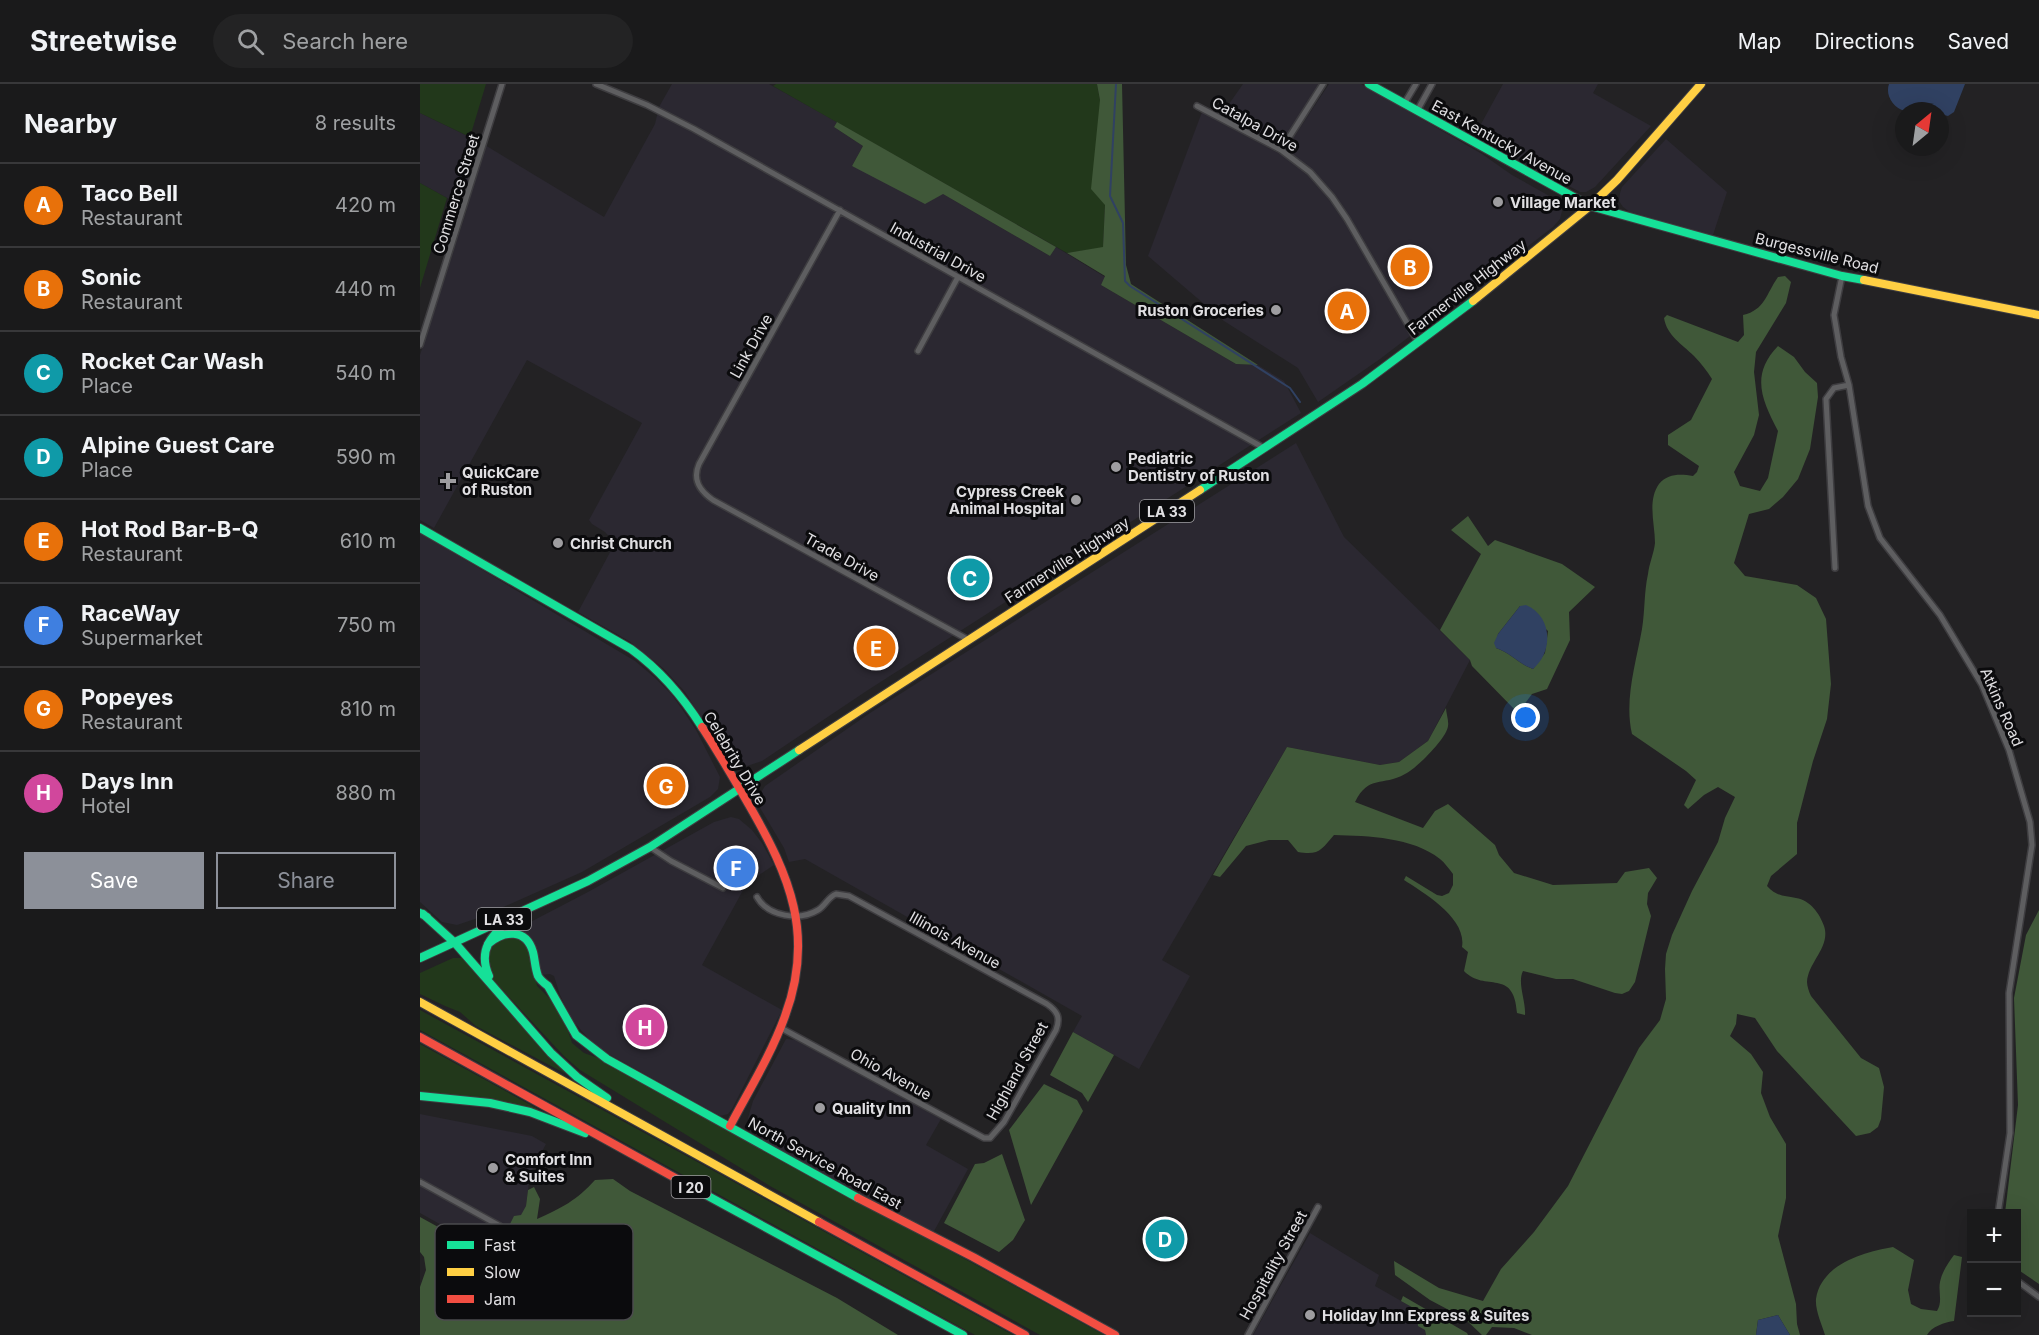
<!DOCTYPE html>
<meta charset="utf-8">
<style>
body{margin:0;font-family:Inter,sans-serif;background:#232324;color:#f1f3f6}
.controls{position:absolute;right:18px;bottom:18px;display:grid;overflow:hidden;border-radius:0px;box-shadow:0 6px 24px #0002}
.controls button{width:54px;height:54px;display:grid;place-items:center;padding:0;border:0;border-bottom:2px solid #38383a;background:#1a1a1b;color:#f1f3f6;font:30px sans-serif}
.compass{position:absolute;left:1475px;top:18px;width:54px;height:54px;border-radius:50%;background:#1a1a1b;box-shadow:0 6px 24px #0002;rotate:29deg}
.you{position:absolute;left:1106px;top:634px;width:21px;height:21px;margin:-15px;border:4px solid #fff;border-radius:50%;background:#1a73e8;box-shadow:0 0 0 9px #1a73e833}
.badge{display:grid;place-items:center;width:39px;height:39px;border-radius:50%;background:#8c9099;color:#fff;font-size:20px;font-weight:700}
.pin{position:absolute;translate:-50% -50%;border:3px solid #fff;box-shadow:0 2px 6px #0006}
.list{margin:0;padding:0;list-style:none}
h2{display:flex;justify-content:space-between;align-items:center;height:78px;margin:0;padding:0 24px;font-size:26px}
h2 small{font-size:20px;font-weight:400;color:#9fa1a3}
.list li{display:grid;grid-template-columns:39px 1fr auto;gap:18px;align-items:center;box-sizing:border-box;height:84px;padding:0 24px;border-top:2px solid #38383a}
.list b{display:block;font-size:22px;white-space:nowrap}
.list p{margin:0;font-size:20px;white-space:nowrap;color:#9fa1a3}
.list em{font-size:20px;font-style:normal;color:#9fa1a3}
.actions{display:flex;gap:12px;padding:18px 24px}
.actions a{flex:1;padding:14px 0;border:2px solid #8c9099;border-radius:0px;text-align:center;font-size:21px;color:#8c9099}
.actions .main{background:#8c9099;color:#fff}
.icon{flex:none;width:33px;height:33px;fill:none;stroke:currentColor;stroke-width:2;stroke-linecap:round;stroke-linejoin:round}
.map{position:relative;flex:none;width:1619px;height:1251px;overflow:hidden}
header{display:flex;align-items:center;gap:36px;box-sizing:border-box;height:84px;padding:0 30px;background:#1a1a1b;border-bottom:2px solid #38383a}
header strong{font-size:28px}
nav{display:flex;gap:33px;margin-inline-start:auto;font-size:21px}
.search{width:420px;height:54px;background:#232324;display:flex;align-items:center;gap:15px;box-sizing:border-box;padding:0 21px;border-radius:33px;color:#9fa1a3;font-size:22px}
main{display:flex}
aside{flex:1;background:#1a1a1b}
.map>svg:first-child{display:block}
.built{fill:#2b2831}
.green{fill:#22381b}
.forest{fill:#405839;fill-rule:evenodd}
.water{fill:#304162}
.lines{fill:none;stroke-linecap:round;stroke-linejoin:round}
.stream{stroke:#304162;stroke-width:2}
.street-casing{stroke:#3e3d40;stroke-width:8}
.fast-casing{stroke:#3e3d40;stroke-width:10}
.slow-casing{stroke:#3e3d40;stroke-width:10}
.jam-casing{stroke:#3e3d40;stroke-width:10}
.street{stroke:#5e5e60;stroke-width:5}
.fast{stroke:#16e098;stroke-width:8}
.slow{stroke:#ffcf43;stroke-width:8}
.jam{stroke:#f24e42;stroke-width:8}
.poi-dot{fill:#9e9da0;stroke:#0b0b0d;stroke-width:2}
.labels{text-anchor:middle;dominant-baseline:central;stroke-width:6;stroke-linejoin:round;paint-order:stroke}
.shield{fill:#0b0b0d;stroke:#a09fa2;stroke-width:1.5}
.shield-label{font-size:14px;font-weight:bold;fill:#e0dfe2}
.street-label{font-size:15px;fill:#e0dfe2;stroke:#0b0b0d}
.poi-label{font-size:15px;font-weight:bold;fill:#e0dfe2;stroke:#0b0b0d;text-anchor:start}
.key{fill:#0b0b0d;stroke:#4b4b4d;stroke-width:1.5}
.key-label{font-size:16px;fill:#e0dfe2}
</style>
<header>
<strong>Streetwise</strong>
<div class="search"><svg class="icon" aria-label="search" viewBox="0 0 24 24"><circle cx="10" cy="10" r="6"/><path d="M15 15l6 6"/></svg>Search here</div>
<nav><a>Map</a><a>Directions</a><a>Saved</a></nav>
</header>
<main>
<aside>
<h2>Nearby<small>8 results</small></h2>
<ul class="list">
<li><span class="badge" style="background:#e8710a">A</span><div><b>Taco Bell</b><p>Restaurant</p></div><em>420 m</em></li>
<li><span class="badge" style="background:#e8710a">B</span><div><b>Sonic</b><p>Restaurant</p></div><em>440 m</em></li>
<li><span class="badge" style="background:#0f9aa8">C</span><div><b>Rocket Car Wash</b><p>Place</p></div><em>540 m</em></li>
<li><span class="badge" style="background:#0f9aa8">D</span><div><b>Alpine Guest Care</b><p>Place</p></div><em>590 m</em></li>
<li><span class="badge" style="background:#e8710a">E</span><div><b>Hot Rod Bar-B-Q</b><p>Restaurant</p></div><em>610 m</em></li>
<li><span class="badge" style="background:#3f7fe0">F</span><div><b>RaceWay</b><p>Supermarket</p></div><em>750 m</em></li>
<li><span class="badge" style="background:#e8710a">G</span><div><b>Popeyes</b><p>Restaurant</p></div><em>810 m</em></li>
<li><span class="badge" style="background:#d1479c">H</span><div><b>Days Inn</b><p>Hotel</p></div><em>880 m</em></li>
</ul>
<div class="actions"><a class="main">Save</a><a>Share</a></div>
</aside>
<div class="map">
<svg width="1619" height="1251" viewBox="0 0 1619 1251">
<rect width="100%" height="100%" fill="#232224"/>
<path class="built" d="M252 0H349L417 38 414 43 443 62 432 82 523 110 630 172 636 163 685 193 681 201 816 280 838 281 864 297 881 329 448 606 342 677 327 682 312 677 299 661 265 608 243 584 209 557 158 528 195 459 185 448 172 440 169 436 222 339 107 276 14 444 0 436V271L47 125 0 99V29L60 58 184 133 235 40 239 23Z
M823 0H900L864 56 858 59 802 30Z
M909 0H941L1062 70 1092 91 1133 114 1139 119 1142 127 1140 135 1133 143 960 275 898 318 878 284 804 237 728 172 782 28 862 71Z
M1083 0H1178L1173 9 1231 42 1175 103 1166 108H1160L1055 51Z
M1246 55 1307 108 1293 151 1210 128 1203 123 1199 117 1200 109 1202 103Z
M876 359 924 453 1050 576 1008 657 979 678 960 681 867 663 742 876 770 892 719 985 653 948 662 932 385 775 369 778 364 764 339 722 340 710 345 702 450 629Z
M0 449 215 577 234 593 252 611 264 628 276 646 300 693 298 705 290 713 162 788 61 833 37 841 22 838 0 818Z
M311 733 319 735 332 746 342 759 354 781 327 799 282 881 362 926 312 1025 308 1030 300 1032 176 963 152 936 140 911 134 892 130 890 121 891 97 845 168 808 294 738Z
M366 955 376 956 521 1035 506 1061 548 1085 513 1149 342 1056 330 1043 328 1034 333 1017Z
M0 1030 112 1052 126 1060 110 1090 106 1122 87 1162 74 1159 68 1167 0 1129Z
M890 1149 959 1191 955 1202 997 1226 998 1237 1005 1246 1006 1251H833Z"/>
<path class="green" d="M0 0H66L50 53 0 29Z
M356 0H677L680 16 685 121 683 164 647 169 353 2Z
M0 99 27 114 0 204Z
M83 851 101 854 113 875 117 902 134 919 148 947 152 959 164 969 178 974C345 1068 515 1158 684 1251H620L350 1102 160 986 144 972 72 895 66 873 70 864Z
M33 874H42L146 990 56 942 40 928 25 922 0 910V889Z
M0 926 593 1251H555L485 1213 0 946Z
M0 960 118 1025V1026L0 1007Z"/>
<path class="forest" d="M677 0H702L706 181 711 200 838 281 816 280 681 201 685 192 647 169 683 163 685 121 671 105 680 16Z
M417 38 636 163 630 172 523 110 505 120 432 82 443 62 414 43Z
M1365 192 1371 198 1366 219 1336 268 1334 288 1339 331 1334 351 1314 388 1320 402 1340 407 1348 394 1358 347C1342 316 1330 291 1358 262L1374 273 1385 288 1397 299 1398 313 1390 365 1378 395 1363 413 1349 425 1329 430 1314 479 1325 492 1377 501 1396 514 1406 535 1411 600 1407 635 1393 677 1377 739V770L1351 792 1347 802C1356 812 1364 812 1376 814 1390 816 1400 830 1404 842 1411 863 1388 878 1387 898 1387 902 1389 908 1391 912L1441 974 1459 984 1464 1003 1461 1035 1458 1043 1450 1049 1436 1052 1357 967 1335 934 1317 930 1316 940 1310 952 1331 970 1343 988 1341 1009 1350 1033 1366 1060V1114L1358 1152 1376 1220 1377 1240 1380 1251H1370L1358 1231 1338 1236 1336 1251H1112L1094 1244 1072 1243 1066 1251H1062L1044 1234 1010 1216 975 1191 974 1177 1019 1204 1063 1217 1081 1185 1114 1148 1148 1102 1219 964 1240 936 1246 915 1245 885 1246 870 1252 851 1272 807 1298 758 1305 734 1315 713 1298 703 1284 711 1268 725 1264 721 1276 696 1266 687 1212 650C1204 616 1216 579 1222 545 1225 527 1224 508 1228 490 1229 480 1234 469 1235 459 1235 440 1227 417 1239 400 1248 389 1261 390 1273 392L1277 388 1279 382 1248 361V351L1271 336 1292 295C1287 287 1281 279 1274 272 1262 260 1247 252 1244 234L1247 231 1318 258 1324 251 1323 231C1345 226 1346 210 1358 193Z
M1048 432 1068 462 1075 456 1142 480 1175 503 1149 528 1150 556 1127 605 1112 610 1098 629 1052 582 1050 576 1020 546 1061 470 1031 446ZM1100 522 1128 547 1125 569 1113 585C1100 581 1091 569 1076 564L1078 550Z
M1026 624C1026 629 1029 637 1028 642 1027 654 996 685 985 690 962 703 949 690 935 718L1003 744 1015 727 1028 720 1075 761 1079 771 1094 789 1133 801 1197 799 1205 788 1229 784 1237 794 1228 809 1227 820 1231 832 1215 898 1209 907 1202 910 1195 909 1153 895H1136L1103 887C1097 899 1106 917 1105 931L1097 929C1094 883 1065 909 1044 887L1048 868 1042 863C1047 834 1004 809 984 796L986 792 1017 811 1022 812 1029 809 1033 801V790C1029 785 1025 779 1020 775 992 753 949 752 914 751 902 765 899 772 878 768L868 756H849L826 762 800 793 793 791 867 663 960 681 979 678 1008 657Z
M1619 826V1200L1597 1185 1596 1130 1585 1129 1598 1021 1594 914 1606 851Z
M653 948 694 971 668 1018 662 1009 630 991Z
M624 1000 657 1016 663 1027 611 1121 589 1046Z
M582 1070 605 1136 593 1156 579 1168 524 1139 555 1080 564 1079Z
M193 1095 210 1107 417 1214 478 1251H0V1203L6 1186 4 1173 0 1168V1133L40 1155 38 1177 29 1205 37 1215 43 1217C52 1208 58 1204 71 1209L87 1197 94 1178 70 1164 74 1158 78 1157 88 1161 92 1153 88 1144 94 1132 101 1131 106 1122 108 1106 114 1103 120 1115 117 1135C142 1124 157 1116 175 1096Z
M1473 1163 1494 1176 1488 1206 1491 1220 1501 1225 1517 1227C1523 1217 1518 1208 1520 1198 1522 1188 1528 1179 1534 1171L1542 1173 1534 1237C1525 1238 1511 1243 1507 1251H1405C1402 1241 1395 1226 1396 1215 1401 1180 1444 1168 1473 1163Z
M983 1212 1047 1249 1048 1251H1006L1005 1246 998 1242 997 1226 981 1217Z"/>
<path class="water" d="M1469 0H1545L1534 28 1528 32 1520 30V27C1509 27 1495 30 1485 27 1473 24 1465 11 1469 0Z
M1106 521C1132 532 1134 567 1113 585 1100 581 1091 569 1076 564L1074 559 1078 550 1100 522Z
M1358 1231 1370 1251H1336L1338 1236Z"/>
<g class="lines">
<path class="stream" d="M696 0 690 112 703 139 705 197 710 202 870 304 880 318"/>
<g class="street-casing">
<path id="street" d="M176 0 227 21 274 45 844 364
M984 20 996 0
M777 22 861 66 890 88 912 113 927 135 998 258
M997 27 1012 0
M861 66 903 0
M420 126 279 380C272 396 280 407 293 416L547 555
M1422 192 1414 231 1421 273 1429 301 1448 422 1460 454 1520 531 1562 601 1589 666 1610 738 1612 761 1589 909 1590 1049 1578 1130
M0 261 82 0
M498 267 538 193
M1415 484 1406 315 1414 304 1429 301
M230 763 251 777 303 804
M337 813C348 833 380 837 398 826 405 822 408 813 416 810L429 812 627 920C637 927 641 933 636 946L584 1038 570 1054H564L361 944
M0 1098 80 1142
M1596 1196 1619 1213
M828 1251 898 1123"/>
</g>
<g class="fast-casing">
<path id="fast" d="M949 0 1170 122 1422 192 1444 196
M780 406 942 300 1053 217
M0 444 211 565C240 586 263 613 282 643
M0 829 7 833
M3 830 35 859
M35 859 131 969 157 993 187 1014
M68 860C84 846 106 844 113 868 115 876 115 884 118 892 120 896 124 899 128 902
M0 874 168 797 230 763 379 666
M69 892C56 863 75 849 95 830
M128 902 156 951 187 975 438 1114
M0 1012 70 1019 110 1028 165 1049
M277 1106 543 1251"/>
</g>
<g class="slow-casing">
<path id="slow" d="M1444 196 1619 231
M1053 217 1170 122 1197 96 1281 0
M379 666 780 406
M0 918 399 1138"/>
</g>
<g class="jam-casing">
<path id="jam" d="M282 643C299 669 314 695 329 721 370 792 395 851 365 932 351 971 329 1006 310 1042
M0 953 277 1106
M438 1114 553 1173 695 1251
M399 1138 605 1251"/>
</g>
<use href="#street" class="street"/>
<use href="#fast" class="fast"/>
<use href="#slow" class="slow"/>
<use href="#jam" class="jam"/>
</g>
<g class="poi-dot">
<circle cx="1078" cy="118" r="6"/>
<circle cx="856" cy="226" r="6"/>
<circle cx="696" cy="383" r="6"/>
<path d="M25 388h6v6h6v6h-6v6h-6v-6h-6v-6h6z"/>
<circle cx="656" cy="416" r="6"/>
<circle cx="138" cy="459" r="6"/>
<circle cx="400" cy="1024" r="6"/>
<circle cx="73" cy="1084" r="6"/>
<circle cx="890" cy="1231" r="6"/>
</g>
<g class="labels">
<g class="shield">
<rect x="720" y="416" width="54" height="22" rx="4.5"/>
<rect x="57" y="824" width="54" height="22" rx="4.5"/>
<rect x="251.5" y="1092" width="39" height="22" rx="4.5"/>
</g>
<g class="shield-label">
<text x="747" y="427">LA 33</text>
<text x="84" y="835">LA 33</text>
<text x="271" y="1103">I 20</text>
</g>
<g class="street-label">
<text transform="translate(835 40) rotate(29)">Catalpa Drive</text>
<text transform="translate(1082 58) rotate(29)">East Kentucky Avenue</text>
<text transform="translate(36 110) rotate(-73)">Commerce Street</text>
<text transform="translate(518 168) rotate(29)">Industrial Drive</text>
<text transform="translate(1397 169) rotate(14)">Burgessville Road</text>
<text transform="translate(1047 203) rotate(-38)">Farmerville Highway</text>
<text transform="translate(331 262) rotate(-61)">Link Drive</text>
<text transform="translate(422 473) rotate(29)">Trade Drive</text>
<text transform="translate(647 476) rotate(-33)">Farmerville Highway</text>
<text transform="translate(1582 623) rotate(66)">Atkins Road</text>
<text transform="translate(315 674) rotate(59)">Celebrity Drive</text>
<text transform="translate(535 856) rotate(29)">Illinois Avenue</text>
<text transform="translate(597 987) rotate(-61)">Highland Street</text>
<text transform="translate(471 990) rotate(29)">Ohio Avenue</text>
<text transform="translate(405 1079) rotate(29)">North Service Road East</text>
<text transform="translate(853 1181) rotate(-61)">Hospitality Street</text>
</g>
<g class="poi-label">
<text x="1090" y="118">Village Market</text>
<text x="844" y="226" text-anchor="end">Ruston Groceries</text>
<text x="708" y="374">Pediatric<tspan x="708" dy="17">Dentistry of Ruston</tspan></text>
<text x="42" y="388">QuickCare<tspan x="42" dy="17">of Ruston</tspan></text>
<text x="644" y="407" text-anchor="end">Cypress Creek<tspan x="644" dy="17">Animal Hospital</tspan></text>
<text x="150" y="459">Christ Church</text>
<text x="412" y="1024">Quality Inn</text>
<text x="85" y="1075">Comfort Inn<tspan x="85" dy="17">&amp; Suites</tspan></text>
<text x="902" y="1231">Holiday Inn Express &amp; Suites</text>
</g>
</g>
<rect x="15" y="1140" width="198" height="96" rx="9" class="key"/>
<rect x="27" y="1157" width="27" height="8" fill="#16e098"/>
<rect x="27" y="1184" width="27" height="8" fill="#ffcf43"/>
<rect x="27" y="1211" width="27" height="8" fill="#f24e42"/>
<g class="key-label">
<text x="64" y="1167">Fast</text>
<text x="64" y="1194">Slow</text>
<text x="64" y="1221">Jam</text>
</g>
</svg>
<div class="controls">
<button>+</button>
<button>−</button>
</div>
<svg class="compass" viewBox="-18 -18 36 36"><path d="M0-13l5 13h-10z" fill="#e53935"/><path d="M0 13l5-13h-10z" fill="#9fa1a3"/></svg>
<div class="you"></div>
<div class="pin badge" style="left:927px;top:227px;background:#e8710a">A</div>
<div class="pin badge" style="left:990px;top:183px;background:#e8710a">B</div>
<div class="pin badge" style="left:550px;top:494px;background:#0f9aa8">C</div>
<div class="pin badge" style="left:745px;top:1155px;background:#0f9aa8">D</div>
<div class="pin badge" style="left:456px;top:564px;background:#e8710a">E</div>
<div class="pin badge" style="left:316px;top:784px;background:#3f7fe0">F</div>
<div class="pin badge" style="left:246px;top:702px;background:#e8710a">G</div>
<div class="pin badge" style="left:225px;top:943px;background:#d1479c">H</div>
</div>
</main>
